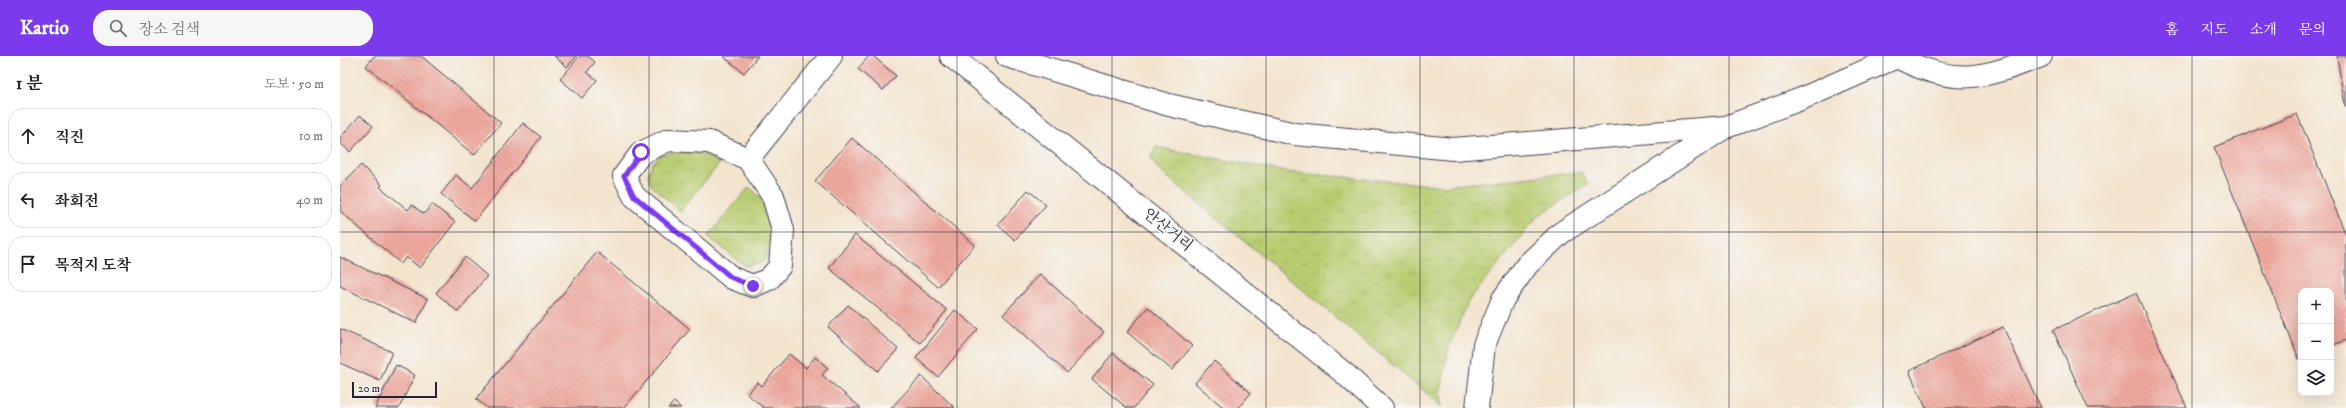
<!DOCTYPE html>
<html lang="ko">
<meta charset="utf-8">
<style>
body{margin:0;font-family:"IM FELL DW Pica","Noto Serif KR",serif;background:#f6f6f6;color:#202124}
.controls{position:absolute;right:12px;bottom:12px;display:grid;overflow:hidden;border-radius:8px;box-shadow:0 4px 16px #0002}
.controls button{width:36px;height:36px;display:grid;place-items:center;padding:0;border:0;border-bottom:1px solid #e0e0e0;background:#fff;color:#202124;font:20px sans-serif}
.scale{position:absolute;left:12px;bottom:10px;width:85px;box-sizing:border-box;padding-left:4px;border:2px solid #22223b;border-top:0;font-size:11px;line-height:14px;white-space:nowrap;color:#22223b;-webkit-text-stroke:3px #f6f6f2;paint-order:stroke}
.stop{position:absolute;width:12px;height:12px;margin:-9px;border:3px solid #7c3aed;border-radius:50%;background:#fff}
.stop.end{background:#7c3aed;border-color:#fff;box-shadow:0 1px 4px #0008}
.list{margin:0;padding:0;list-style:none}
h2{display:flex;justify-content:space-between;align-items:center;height:52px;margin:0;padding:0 16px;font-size:17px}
h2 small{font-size:13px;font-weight:400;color:#757577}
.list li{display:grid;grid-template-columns:26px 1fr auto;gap:12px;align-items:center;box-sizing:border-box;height:56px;margin:0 8px 8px;padding:0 8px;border:1px solid #e0e0e0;border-radius:16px}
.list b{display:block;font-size:15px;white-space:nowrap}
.list em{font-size:13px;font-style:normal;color:#757577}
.icon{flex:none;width:22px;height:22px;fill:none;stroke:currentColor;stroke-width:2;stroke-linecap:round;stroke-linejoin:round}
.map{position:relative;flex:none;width:2006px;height:352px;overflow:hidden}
header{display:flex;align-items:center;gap:24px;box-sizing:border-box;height:56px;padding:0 20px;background:#7c3aed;color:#fff}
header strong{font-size:19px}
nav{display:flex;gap:22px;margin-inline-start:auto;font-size:14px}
.search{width:280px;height:36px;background:#f6f6f6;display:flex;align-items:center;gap:10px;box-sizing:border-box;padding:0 14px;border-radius:16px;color:#757577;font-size:15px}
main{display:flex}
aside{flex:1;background:#fff}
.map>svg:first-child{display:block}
.grass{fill:url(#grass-tufts);stroke:#6d7756}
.building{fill:url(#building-back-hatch)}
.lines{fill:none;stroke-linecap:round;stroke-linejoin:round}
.minor-casing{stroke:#413f51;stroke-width:24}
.major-casing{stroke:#413f51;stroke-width:24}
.minor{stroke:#fff;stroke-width:22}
.major{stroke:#fff;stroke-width:22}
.route{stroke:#7c3aed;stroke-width:5}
.grid{fill:none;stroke:#22223b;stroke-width:1;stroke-opacity:0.55}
.labels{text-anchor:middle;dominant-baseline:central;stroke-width:3;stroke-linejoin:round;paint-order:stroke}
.street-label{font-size:15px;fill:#22223b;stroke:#f6f6f2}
</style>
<header>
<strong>Kartio</strong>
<div class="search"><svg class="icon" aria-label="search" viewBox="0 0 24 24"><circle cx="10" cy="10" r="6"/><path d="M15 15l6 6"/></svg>장소 검색</div>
<nav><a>홈</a><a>지도</a><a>소개</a><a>문의</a></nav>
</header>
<main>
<aside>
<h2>1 분<small>도보 · 50 m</small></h2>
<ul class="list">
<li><svg class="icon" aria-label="ahead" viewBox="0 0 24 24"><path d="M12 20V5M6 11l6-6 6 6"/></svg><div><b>직진</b></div><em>10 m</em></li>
<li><svg class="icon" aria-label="left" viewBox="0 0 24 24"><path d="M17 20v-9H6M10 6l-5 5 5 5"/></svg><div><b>좌회전</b></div><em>40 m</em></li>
<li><svg class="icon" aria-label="arrive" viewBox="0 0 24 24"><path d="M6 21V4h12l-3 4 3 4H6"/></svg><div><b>목적지 도착</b></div></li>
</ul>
</aside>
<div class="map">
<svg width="2006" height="352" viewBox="0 0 2006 352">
<defs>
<pattern id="grass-tufts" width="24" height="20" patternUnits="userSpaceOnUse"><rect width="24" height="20" fill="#b8cc70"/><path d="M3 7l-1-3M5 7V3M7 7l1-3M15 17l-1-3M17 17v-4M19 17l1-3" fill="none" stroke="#9eaf62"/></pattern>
<pattern id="building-back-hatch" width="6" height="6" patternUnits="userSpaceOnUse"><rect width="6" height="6" fill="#efa99e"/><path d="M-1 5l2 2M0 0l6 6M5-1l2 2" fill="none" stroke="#cd9189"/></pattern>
</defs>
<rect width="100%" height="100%" fill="#f6f6f2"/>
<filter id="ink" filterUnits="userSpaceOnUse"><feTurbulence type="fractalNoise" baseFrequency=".025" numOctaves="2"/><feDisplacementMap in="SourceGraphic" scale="8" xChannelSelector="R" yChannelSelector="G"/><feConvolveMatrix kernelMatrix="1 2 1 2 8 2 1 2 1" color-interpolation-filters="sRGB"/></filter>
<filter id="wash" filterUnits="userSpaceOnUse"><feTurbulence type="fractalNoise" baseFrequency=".012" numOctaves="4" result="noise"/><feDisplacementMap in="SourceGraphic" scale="16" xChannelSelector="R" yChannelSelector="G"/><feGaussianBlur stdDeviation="0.9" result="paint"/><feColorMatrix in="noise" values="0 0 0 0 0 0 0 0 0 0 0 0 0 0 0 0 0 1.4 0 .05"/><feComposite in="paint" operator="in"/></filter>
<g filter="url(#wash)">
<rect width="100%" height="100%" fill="#f3e4ce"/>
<path class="grass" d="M816 91 947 116 1104 130 1241 116 1248 128 1198 160 1129 244 1109 291 1101 334 1102 350 817 112 811 101Z
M336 96 361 97 380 107 340 155 311 129 308 119 312 108 320 99Z
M409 131C413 134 417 138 420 142 430 159 435 191 423 206L405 210 368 180Z"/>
<g id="blocks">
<path class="building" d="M34 0H81L161 67 134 99 26 10Z
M214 0H237L227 11Z
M240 0H248L255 6 247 16 257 24 242 42 220 23Z
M383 0H418L404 17Z
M529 0H533L556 20 543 34 518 13Z
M1997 0H2006V50H2005Z
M1957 58 2006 179V284L1991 290V235H1961V302L1959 303 1874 91Z
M20 59 33 70 10 96 0 87V82Z
M183 67 201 81 135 165 101 138 116 119 132 132Z
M512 82 635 189 598 231 475 125Z
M21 109 42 129 40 131 68 154 72 149 84 158 92 148 115 166 80 212 66 201 61 208 0 155V130Z
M688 134 706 149 675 184 658 169Z
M515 179 607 254 580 287 489 212Z
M257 196 350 273 284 352H147L136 343Z
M0 201 88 243 76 267 0 230Z
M125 201 147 220 118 256 96 237Z
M700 218 764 276 727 317 663 259Z
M1796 237 1847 352H1748L1713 274Z
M508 249 558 293 538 315 488 271Z
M808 251 852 290 832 314 787 276Z
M615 254 638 273 598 321 576 302Z
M1663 271 1701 352H1586L1569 315Z
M0 273 52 296 40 325 0 307Z
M773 297 813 329 794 352H787L752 323Z
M449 298 466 312 475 301 488 312 482 319 521 352H424L407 338 418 326 422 330Z
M874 305 911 337 898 352H884L855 327Z
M56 309 75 319 59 352H35Z
M581 320 615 352H551Z
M334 346 341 352H328Z"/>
</g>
</g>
<g filter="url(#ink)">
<use href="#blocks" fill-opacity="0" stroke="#413f51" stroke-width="1"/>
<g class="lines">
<g class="minor-casing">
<path id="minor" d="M1557 1C1616 31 1642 23 1701 0
M328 84 369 86 408 103 433 140 443 174 440 210 429 223 413 230 392 222 294 140 284 120 301 97Z
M408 103 491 0"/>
</g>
<g class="major-casing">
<path id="major" d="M611 0 1005 318 1042 352
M667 0 829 49 955 78 1113 93 1386 71 1461 43 1559 0
M1137 352 1144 289 1163 243 1187 209 1221 177 1384 72"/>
</g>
<use href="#minor" class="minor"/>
<use href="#major" class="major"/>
</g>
</g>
<g class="lines" filter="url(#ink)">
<path class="route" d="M301 96 284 120 294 140 392 222 413 230"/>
</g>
<path class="grid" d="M154 0V352M309 0V352M463 0V352M617 0V352M772 0V352M926 0V352M1080 0V352M1234 0V352M1389 0V352M1543 0V352M1697 0V352M1852 0V352M0 176H2006"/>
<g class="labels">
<g class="street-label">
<text transform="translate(828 174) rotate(39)">안산거리</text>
</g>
</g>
</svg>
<div class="controls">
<button>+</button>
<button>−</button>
<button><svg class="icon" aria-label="layers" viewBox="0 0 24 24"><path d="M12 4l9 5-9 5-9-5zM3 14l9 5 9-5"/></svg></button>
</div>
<div class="scale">20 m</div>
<div class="stop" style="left:301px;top:96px"></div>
<div class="stop end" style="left:413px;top:230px"></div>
</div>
</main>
